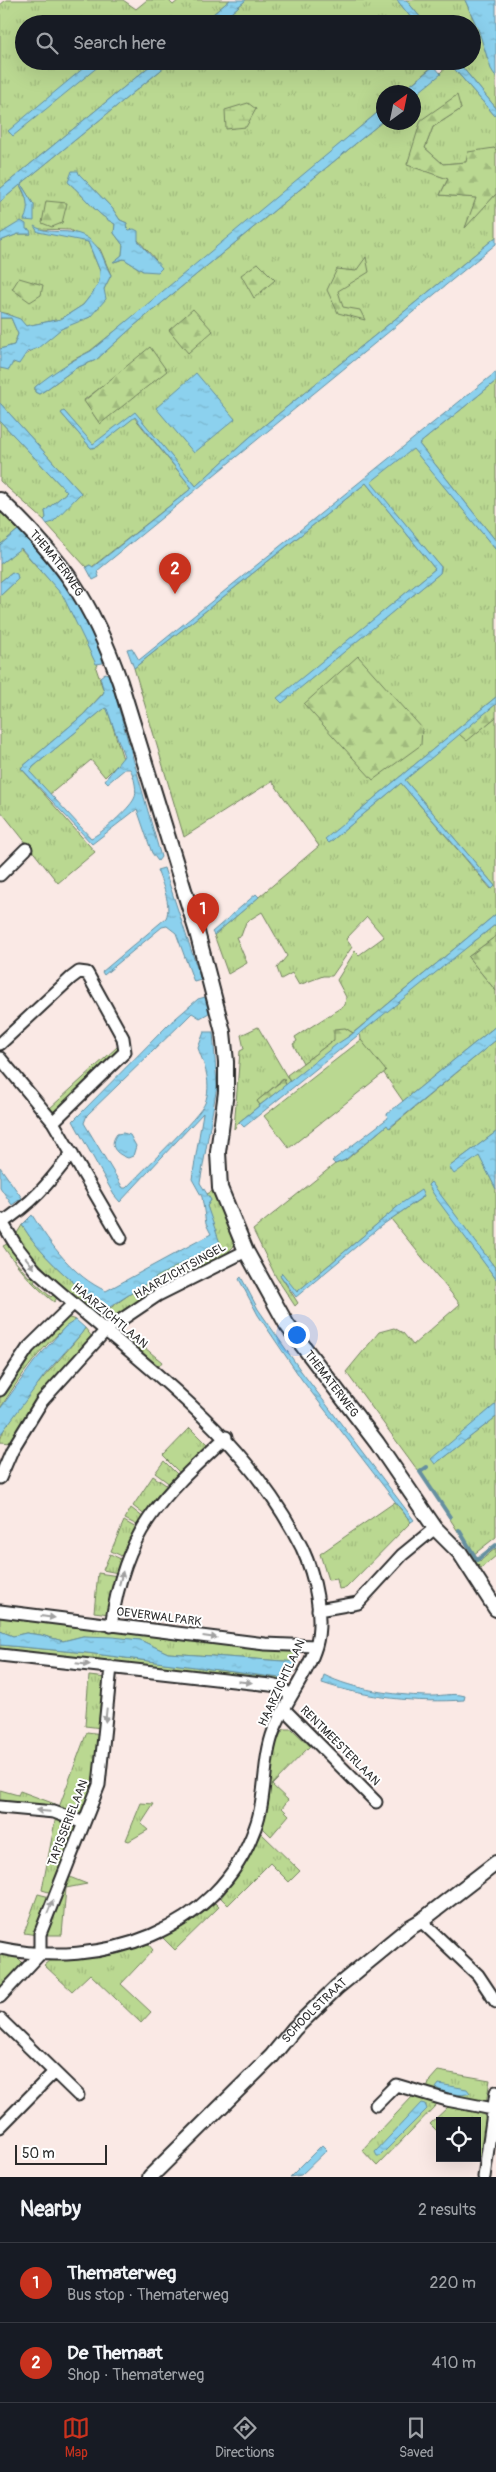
<!DOCTYPE html>
<meta charset="utf-8">
<style>
body{margin:0;font-family:Pangolin,sans-serif;background:#242831;color:#f1f3f6}
.controls{position:absolute;right:15px;bottom:15px;display:grid;overflow:hidden;border-radius:0px;box-shadow:0 5px 20px #0002}
.controls button{width:45px;height:45px;display:grid;place-items:center;padding:0;border:0;border-bottom:1px solid #363941;background:#171b24;color:#f1f3f6;font:25px sans-serif}
.compass{position:absolute;left:376px;top:85px;width:45px;height:45px;border-radius:50%;background:#171b24;box-shadow:0 5px 20px #0002;rotate:33deg}
.scale{position:absolute;left:15px;bottom:12px;width:92px;box-sizing:border-box;padding-left:5px;border:2px solid #2b2b2b;border-top:0;font-size:14px;line-height:18px;white-space:nowrap;color:#2b2b2b;-webkit-text-stroke:4px #fff;paint-order:stroke}
.you{position:absolute;left:296px;top:1334px;width:18px;height:18px;margin:-12px;border:4px solid #fff;border-radius:50%;background:#1a73e8;box-shadow:0 0 0 8px #1a73e833}
.badge{display:grid;place-items:center;width:32px;height:32px;border-radius:50%;background:#c8321e;color:#fff;font-size:16px;font-weight:700}
.pin{position:absolute;translate:-50% -41px;filter:drop-shadow(0 1px 2px #0008)}
.pin::after{content:'';position:absolute;top:26px;width:18px;height:15px;background:inherit;clip-path:polygon(0 0,100% 0,50% 100%)}
.list{margin:0;padding:0;list-style:none}
h2{display:flex;justify-content:space-between;align-items:center;height:65px;margin:0;padding:0 20px;font-size:21px}
h2 small{font-size:16px;font-weight:400;color:#9ea1a6}
.list li{display:grid;grid-template-columns:32px 1fr auto;gap:15px;align-items:center;box-sizing:border-box;height:80px;padding:0 20px;border-top:1px solid #363941}
.list b{display:block;font-size:19px;white-space:nowrap}
.list p{margin:0;font-size:16px;white-space:nowrap;color:#9ea1a6}
.list em{font-size:16px;font-style:normal;color:#9ea1a6}
.icon{flex:none;width:28px;height:28px;fill:none;stroke:currentColor;stroke-width:2;stroke-linecap:round;stroke-linejoin:round}
.map{position:relative;flex:none;width:496px;height:2177px;overflow:hidden}
.search{position:absolute;background:#171b24;box-shadow:0 5px 20px #0002;left:15px;right:15px;top:15px;height:55px;display:flex;align-items:center;gap:12px;box-sizing:border-box;padding:0 18px;border-radius:28px;color:#9ea1a6;font-size:19px}
.sheet{height:225px;background:#171b24}
nav{display:flex;justify-content:space-around;align-items:center;box-sizing:border-box;height:70px;border-top:1px solid #363941;background:#171b24;font-size:14px;color:#9ea1a6}
nav a{display:grid;justify-items:center;gap:2px}
nav .on{color:#c8321e}
.map>svg:first-child{display:block}
.grass{fill:url(#grass-tufts);stroke:#72825e;fill-rule:evenodd}
.forest{fill:url(#forest-firs);stroke:#72825e}
.wetland{fill:url(#wetland-marsh);stroke:#72825e}
.pitch{fill:#bad891;stroke:#72825e}
.water{fill:url(#water-ripples);stroke:#658fa0;fill-rule:evenodd}
.lines{fill:none;stroke-linecap:round;stroke-linejoin:round}
.stream{stroke:#658fa0;stroke-width:4}
.minor-casing{stroke:#2b2b2b;stroke-width:15}
.tertiary-casing{stroke:#2b2b2b;stroke-width:18}
.minor{stroke:#fff;stroke-width:11}
.tertiary{stroke:#fff;stroke-width:14}
.oneway{fill:#a0a0a0}
.labels{text-anchor:middle;dominant-baseline:central;stroke-width:4;stroke-linejoin:round;paint-order:stroke}
.street-label{font-size:12px;fill:#2b2b2b;stroke:#fff}
</style>
<div class="map">
<svg width="496" height="2177" viewBox="0 0 496 2177">
<defs>
<pattern id="grass-tufts" width="24" height="20" patternUnits="userSpaceOnUse" patternTransform="scale(1.25)"><rect width="24" height="20" fill="#bad891"/><path d="M3 7l-1-3M5 7V3M7 7l1-3M15 17l-1-3M17 17v-4M19 17l1-3" fill="none" stroke="#a0ba7d"/></pattern>
<pattern id="forest-firs" width="22" height="20" patternUnits="userSpaceOnUse" patternTransform="scale(1.25)"><rect width="22" height="20" fill="#bad891"/><path d="M5 1l3.5 6h-7zM16 11l3.5 6h-7z" fill="#a0ba7d"/></pattern>
<pattern id="wetland-marsh" width="20" height="14" patternUnits="userSpaceOnUse" patternTransform="scale(1.25)"><rect width="20" height="14" fill="#bad891"/><path d="M1 5h8M5 5V1M11 12h8M15 12V8" fill="none" stroke="#a0ba7d"/></pattern>
<pattern id="water-ripples" width="26" height="14" patternUnits="userSpaceOnUse" patternTransform="scale(1.25)"><rect width="26" height="14" fill="#8cd1ee"/><path d="M2 4q2-2 4 0t4 0M15 11q2-2 4 0t4 0" fill="none" stroke="#79b4cc"/></pattern>
</defs>
<rect width="100%" height="100%" fill="#fae9e5"/>
<filter id="ink" filterUnits="userSpaceOnUse"><feTurbulence type="fractalNoise" baseFrequency=".02" numOctaves="2"/><feDisplacementMap in="SourceGraphic" scale="10" xChannelSelector="R" yChannelSelector="G"/><feConvolveMatrix kernelMatrix="1 2 1 2 8 2 1 2 1" color-interpolation-filters="sRGB"/></filter>
<g filter="url(#ink)">
<path class="grass" d="M6 0H123L136 9 147 0H168L173 5 179 0H230L201 24H24V61H156L0 189V5Z
M246 0H397L416 24H218Z
M406 0H465C476 25 487 51 496 76 496 85 496 98 496 108L457 61H472V24H426Z
M172 61H439L402 92H384L383 108 164 292 90 351 73 360 35 387V392L39 394 44 391 76 368 96 360 135 325 383 121 414 122V96L450 64 496 117V150L494 148 467 162 443 164 425 148 433 127 461 109 456 96 428 117 407 164 448 179 440 195 477 198 466 226 496 194V237L250 437 196 486 135 413 93 445 64 411 61 413 91 448 97 447 134 417 192 488 92 567 90 565 86 567 47 524 81 493 0 403V368C15 368 46 337 61 329 70 323 81 321 90 317L111 275 100 249 70 230 38 229C55 238 74 235 88 242L100 271 99 282 94 291 83 305 61 319 26 326 9 314 0 312V241L18 234H31L20 224 0 234V202L20 185 27 200 29 219 33 218 34 205 21 184ZM79 174 112 208 120 220 127 223 126 227 156 260 143 271 124 259 114 262 122 255 123 245 114 233 115 224C95 214 85 196 68 182ZM109 381 100 424 84 400Z
M0 318H11L18 334 14 345 0 349Z
M496 381V541L419 444Z
M0 421 67 492 45 511 46 518 44 520 0 481Z
M413 448 496 550V697L354 815 329 843 401 783 491 889 495 886 405 780 459 734 467 740 496 717V914L353 1033 345 1028 334 1040 303 1063 293 1044 297 1041 295 1037 345 1005 346 997 337 980 355 951 359 955 384 937 367 917 346 939 352 947 332 976H323L299 985 292 973 281 979 277 968 287 956 262 912 246 922 241 936 236 937 247 963 228 974 214 935 319 846 272 781 184 837 134 668 366 483 435 569 278 698 282 702 440 573 441 567 370 482Z
M0 509 18 530 0 545Z
M20 548 64 596 98 665 96 668 104 692 83 715 21 768 95 852 58 883 0 810V596L18 579 12 572 0 582V564Z
M105 708H107L123 759 105 777 91 760 49 795 30 772 33 767Z
M496 924V936L468 957 496 991V1026L403 1101 361 1040 360 1032Z
M258 1027 290 1082 286 1085 283 1079 257 1101 260 1105 239 1122 234 1129 240 1051 244 1049 241 1035Z
M496 1040V1132L449 1167 479 1155 496 1189V1269L431 1183 428 1185 496 1279V1404L469 1428 435 1464 496 1417V1537L473 1555 427 1483 346 1372 379 1332 394 1328 403 1333 413 1345 460 1304 391 1219 423 1197 402 1203 297 1292 280 1275 298 1303 295 1306 276 1277 253 1230 335 1164 346 1160 387 1125 390 1128Z
M117 1047H120V1049L55 1112 49 1109Z
M217 1189 234 1246 226 1254 157 1290 108 1323C72 1300 42 1269 16 1235L22 1225C41 1256 67 1277 94 1300L95 1304 106 1311 215 1234 207 1206 211 1200 205 1195Z
M7 1244 17 1257 14 1260 29 1277 32 1275 36 1279 34 1282 51 1297 53 1295 57 1298 54 1302C34 1286 18 1268 3 1246Z
M66 1317 76 1320C46 1339 18 1379 0 1409V1395L29 1353Z
M85 1328 92 1337C59 1370 33 1403 10 1443L0 1442C0 1418 70 1352 85 1328Z
M127 1333 162 1362 159 1366 124 1337Z
M190 1428 209 1447 181 1474 163 1456Z
M164 1461 179 1476 171 1485 155 1473Z
M153 1476 169 1487 146 1516 133 1506Z
M395 1502 411 1522 346 1588 339 1589 337 1579 328 1580 320 1554Z
M131 1508 144 1518 139 1526 125 1519Z
M124 1521 138 1529 124 1557 111 1551Z
M110 1554 123 1560 118 1573 103 1570Z
M98 1573 118 1576 109 1614 94 1612Z
M0 1617 297 1651V1662L168 1653 140 1640 83 1636 63 1641 41 1635 26 1633 13 1636 0 1631Z
M0 1645 87 1653 288 1679 285 1683 0 1650Z
M89 1676 107 1678 102 1728 85 1726Z
M284 1729H292L310 1746 272 1785 288 1800 282 1808 289 1815 271 1836 263 1828C267 1805 270 1744 284 1729Z
M87 1732 102 1734 96 1782 82 1815 76 1816 58 1810Z
M0 1790 18 1795 20 1791 55 1804 53 1809 0 1804Z
M141 1803 154 1804 141 1824 148 1830 129 1841 126 1840Z
M56 1816 72 1822 76 1826V1831L52 1893 42 1890Z
M261 1833 300 1871 289 1882 270 1863 228 1905 221 1898 245 1864Z
M67 1876 87 1884 66 1888 62 1935H44Z
M38 1894 50 1897 37 1935 24 1933Z
M215 1903 219 1907 175 1950 162 1937 189 1923Z
M148 1944 153 1950 121 1984 151 2012 141 2023 90 1974 72 1991 44 1965 49 1961 112 1955Z
M0 1955 16 1956 23 1963 0 1989Z
M438 2071 490 2080 486 2103 427 2089 430 2080Z
M413 2096 437 2104 377 2166 362 2150Z
M448 2107 483 2114 487 2120 482 2157 477 2156V2121H440V2134L430 2124Z"/>
<path class="forest" d="M457 95 461 109 433 127 425 148 443 164 466 162 468 152 494 148 496 150V194L465 228 476 198 440 195 448 179 407 165 421 120Z
M46 201 67 203 62 223 52 227 42 223Z
M366 257 369 272 338 291 343 307 360 310 365 320 338 313 327 290 337 269 356 271Z
M258 263 275 280 254 298 241 275Z
M19 278 43 285 41 295 30 302 12 289Z
M193 309 213 331 188 353 169 330Z
M150 347 167 371 100 424 84 401Z
M358 656 422 728 421 745 373 780 304 704Z
M496 704V717L467 741 459 734Z
M496 936V991L468 957Z
M345 1028 353 1033 290 1082 287 1075 334 1040V1029Z
M284 1079 286 1085 260 1105 257 1101Z
M496 1548V1556L481 1568 468 1554 473 1552 480 1561Z"/>
<path class="wetland" d="M248 103 256 109 246 127 226 129 225 110Z"/>
<path class="pitch" d="M361 1040 386 1071 289 1148 264 1116Z"/>
<path class="water" d="M230 0H246L218 24H201Z
M397 0H406L426 24H416Z
M465 0H496V77L491 69 478 29Z
M92 61H105L13 136 8 131Z
M156 61H172L21 184 34 205V221L24 220C30 208 27 196 20 185L0 202V189Z
M445 61H457L496 108V117L450 64Z
M434 66 441 74 414 96V92H402Z
M383 108V121L135 325 96 360 76 368 44 391 39 394 35 392V387C52 373 71 361 91 351Z
M72 171H78L79 174 112 208 120 220 127 223 126 227 129 230 134 229 138 231V241L162 268 158 272 143 271 124 259 113 262 122 255 123 245 114 233 115 224C95 214 85 196 68 182Z
M21 221 26 224V229L30 230 31 234H18L0 241V234Z
M34 226C55 239 77 221 98 248 104 256 106 268 111 275L104 289 106 299 90 317 61 329 38 348 27 352 19 364 13 362 9 370 0 368V349L14 345 18 334 11 318H0V312L20 319 26 326 61 319 83 305 94 291 99 282 100 271 88 242 38 232Z
M496 237V244L97 571 99 577 93 580 86 567 90 565 93 567 192 488 135 417 97 447 91 448 61 413 64 411 93 444 135 412 196 486 250 437Z
M496 372V381L419 444 496 541V550L413 449 371 482 441 567 440 573 282 703 277 698 435 569 366 483 134 668 127 649 132 648 139 660Z
M196 373 235 419 194 453 156 408Z
M0 403 81 493 53 522 47 524 44 520 46 518 45 511 67 492 0 421Z
M18 530C51 564 79 596 96 641 98 648 102 656 103 663L96 664 63 596 21 548 0 564V545Z
M12 572 17 574 18 579 0 596V582Z
M105 673 108 674 111 681 161 857 158 861 152 853 137 809 92 844 21 768 83 715 102 695 104 692 100 677ZM105 708 107 709 124 756 105 780 108 783 125 769H130C134 775 138 793 134 799 129 809 101 834 91 838L30 772 33 767Z
M496 697V704L405 780 495 886 492 889 401 783 329 843 325 839Z
M164 868 201 980 194 982 176 933 167 926 162 927 104 975 102 972 166 918C172 905 162 883 157 870Z
M256 894 259 897 214 935 212 932Z
M496 914V924L244 1127 239 1122 337 1044 351 1035Z
M205 997 209 1013 200 1018 192 1013 185 1020 87 1115 84 1123 123 1188H126C139 1174 201 1115 205 1103 212 1083 205 1067 198 1048L204 1032H213L217 1086 200 1183 211 1200 207 1206 220 1243 158 1276 99 1314 93 1310 94 1300C67 1277 41 1256 22 1225L32 1215C51 1245 73 1276 106 1291L211 1234 206 1224 202 1197 192 1179 203 1113 120 1202 114 1195 73 1121 169 1024 198 999Z
M496 1026V1040L389 1128 387 1125 345 1160 335 1164 332 1161 388 1118 387 1114Z
M496 1132V1189L479 1156 454 1174 449 1167Z
M123 1133 130 1135 136 1146 133 1156 128 1158C116 1154 108 1146 117 1134Z
M0 1167 22 1198 12 1205 0 1187Z
M431 1182 496 1269V1279L436 1198 428 1185Z
M421 1190 424 1196 381 1226 296 1297 280 1275 282 1273 297 1292 402 1203Z
M241 1277 258 1309 301 1371 414 1520 411 1522 302 1380 258 1315 239 1279Z
M76 1320 85 1328 81 1334 46 1373 0 1435V1409L34 1362 65 1327Z
M496 1404V1417L435 1464 431 1459Z
M0 1631 13 1636 26 1633 41 1635 63 1641 83 1636 113 1637 140 1640 168 1653 297 1662 294 1672 288 1679 87 1653 0 1645Z
M324 1675C354 1690 394 1695 426 1696 439 1697 452 1692 465 1696L464 1700C417 1703 367 1698 322 1683Z
M439 2084 467 2089 470 2093C462 2097 444 2093 436 2088Z
M421 2103 425 2104 427 2109 380 2156H377L375 2152Z
M322 2145 327 2150 301 2175 290 2177Z"/>
<g class="lines">
<path class="stream" d="M427 1467 420 1472 450 1517
M459 1530 477 1560 496 1545"/>
<g class="minor-casing">
<path id="minor" d="M0 875 26 849
M0 1044 71 978 79 972 87 973 123 1038 125 1052 53 1122
M0 1058 53 1122 121 1238
M0 1219 17 1247 35 1270C131 1357 243 1429 302 1548 315 1576 324 1616 316 1646 307 1676 285 1701 274 1730 262 1761 267 1797 255 1828 218 1932 101 1970 0 1948
M0 1224C33 1203 48 1184 72 1153
M0 1390 28 1348 73 1304
M0 1478 12 1450 42 1401 106 1330 158 1295 246 1251
M318 1610 358 1603 402 1555 435 1528
M0 1611 265 1644 315 1646
M111 1626C125 1531 159 1499 226 1437
M0 1655 270 1685 280 1687 291 1696
M284 1709 376 1802
M0 1807 54 1812 84 1823
M421 1921 478 1975 496 2002
M0 1997 40 1954V1934L99 1785 111 1667
M0 2019 78 2095
M376 2105 396 2085 447 2100 493 2109
M0 2127 54 2072
M484 2177 496 2092"/>
</g>
<g class="tertiary-casing">
<g id="tertiary">
<path id="s1" d="M0 500C62 559 92 601 120 682L197 932 223 1032 226 1062V1092L218 1152 220 1188 246 1251 287 1325 377 1443 435 1528 460 1553 496 1609"/>
<path id="s2" d="M150 2177 272 2056 294 2029 337 1987 409 1928 421 1921 496 1863"/>
</g>
</g>
<use href="#minor" class="minor"/>
<use href="#tertiary" class="tertiary"/>
</g>
<defs><path id="oneway-solid" d="M-6-.8H1V-3.2L6.5 0L1 3.2V.8H-6Z" transform="scale(1.25)"/></defs>
<g class="oneway">
<use href="#oneway-solid" transform="translate(30 1263) rotate(51)"/>
<use href="#oneway-solid" transform="translate(121 1578) rotate(-75)"/>
<use href="#oneway-solid" transform="translate(48 1617) rotate(7)"/>
<use href="#oneway-solid" transform="translate(210 1637) rotate(7)"/>
<use href="#oneway-solid" transform="translate(83 1664) rotate(6)"/>
<use href="#oneway-solid" transform="translate(245 1682) rotate(6)"/>
<use href="#oneway-solid" transform="translate(106 1715) rotate(96)"/>
<use href="#oneway-solid" transform="translate(43 1811) rotate(-175)"/>
<use href="#oneway-solid" transform="translate(50 1907) rotate(-68)"/>
</g>
</g>
<g class="labels">
<g class="street-label">
<text stroke="none"><textPath href="#s1" startOffset="85">THEMATERWEG</textPath></text>
<text transform="translate(180 1271) rotate(-29)">HAARZICHTSINGEL</text>
<text transform="translate(110 1316) rotate(40)">HAARZICHTLAAN</text>
<text stroke="none"><textPath href="#s1" startOffset="969">THEMATERWEG</textPath></text>
<text transform="translate(159 1617) rotate(7)">OEVERWALPARK</text>
<text transform="translate(282 1683) rotate(-65)">HAARZICHTLAAN</text>
<text transform="translate(340 1746) rotate(45)">RENTMEESTERLAAN</text>
<text transform="translate(68 1823) rotate(-69)">TAPISSERIELAAN</text>
<text stroke="none"><textPath href="#s2" startOffset="234">SCHOOLSTRAAT</textPath></text>
</g>
</g>
</svg>
<div class="controls">
<button><svg class="icon" aria-label="locate" viewBox="0 0 24 24"><circle cx="12" cy="12" r="6"/><path d="M12 2v4M12 18v4M2 12h4M18 12h4"/></svg></button>
</div>
<svg class="compass" viewBox="-18 -18 36 36"><path d="M0-13l5 13h-10z" fill="#e53935"/><path d="M0 13l5-13h-10z" fill="#9ea1a6"/></svg>
<div class="scale">50 m</div>
<div class="you"></div>
<div class="pin badge" style="left:203px;top:934px">1</div>
<div class="pin badge" style="left:175px;top:594px">2</div>
<div class="search"><svg class="icon" aria-label="search" viewBox="0 0 24 24"><circle cx="10" cy="10" r="6"/><path d="M15 15l6 6"/></svg>Search here</div>
</div>
<section class="sheet">
<h2>Nearby<small>2 results</small></h2>
<ul class="list">
<li><span class="badge">1</span><div><b>Thematerweg</b><p>Bus stop · Thematerweg</p></div><em>220 m</em></li>
<li><span class="badge">2</span><div><b>De Themaat</b><p>Shop · Thematerweg</p></div><em>410 m</em></li>
</ul>
</section>
<nav>
<a class="on"><svg class="icon" aria-label="map" viewBox="0 0 24 24"><path d="M3 6l6-2 6 2 6-2v14l-6 2-6-2-6 2zM9 4v14M15 6v14"/></svg>Map</a>
<a><svg class="icon" aria-label="directions" viewBox="0 0 24 24"><path d="M12 3l9 9-9 9-9-9zM9 14v-3h6M13 9l2 2-2 2"/></svg>Directions</a>
<a><svg class="icon" aria-label="saved" viewBox="0 0 24 24"><path d="M7 4h10v16l-5-4-5 4z"/></svg>Saved</a>
</nav>
